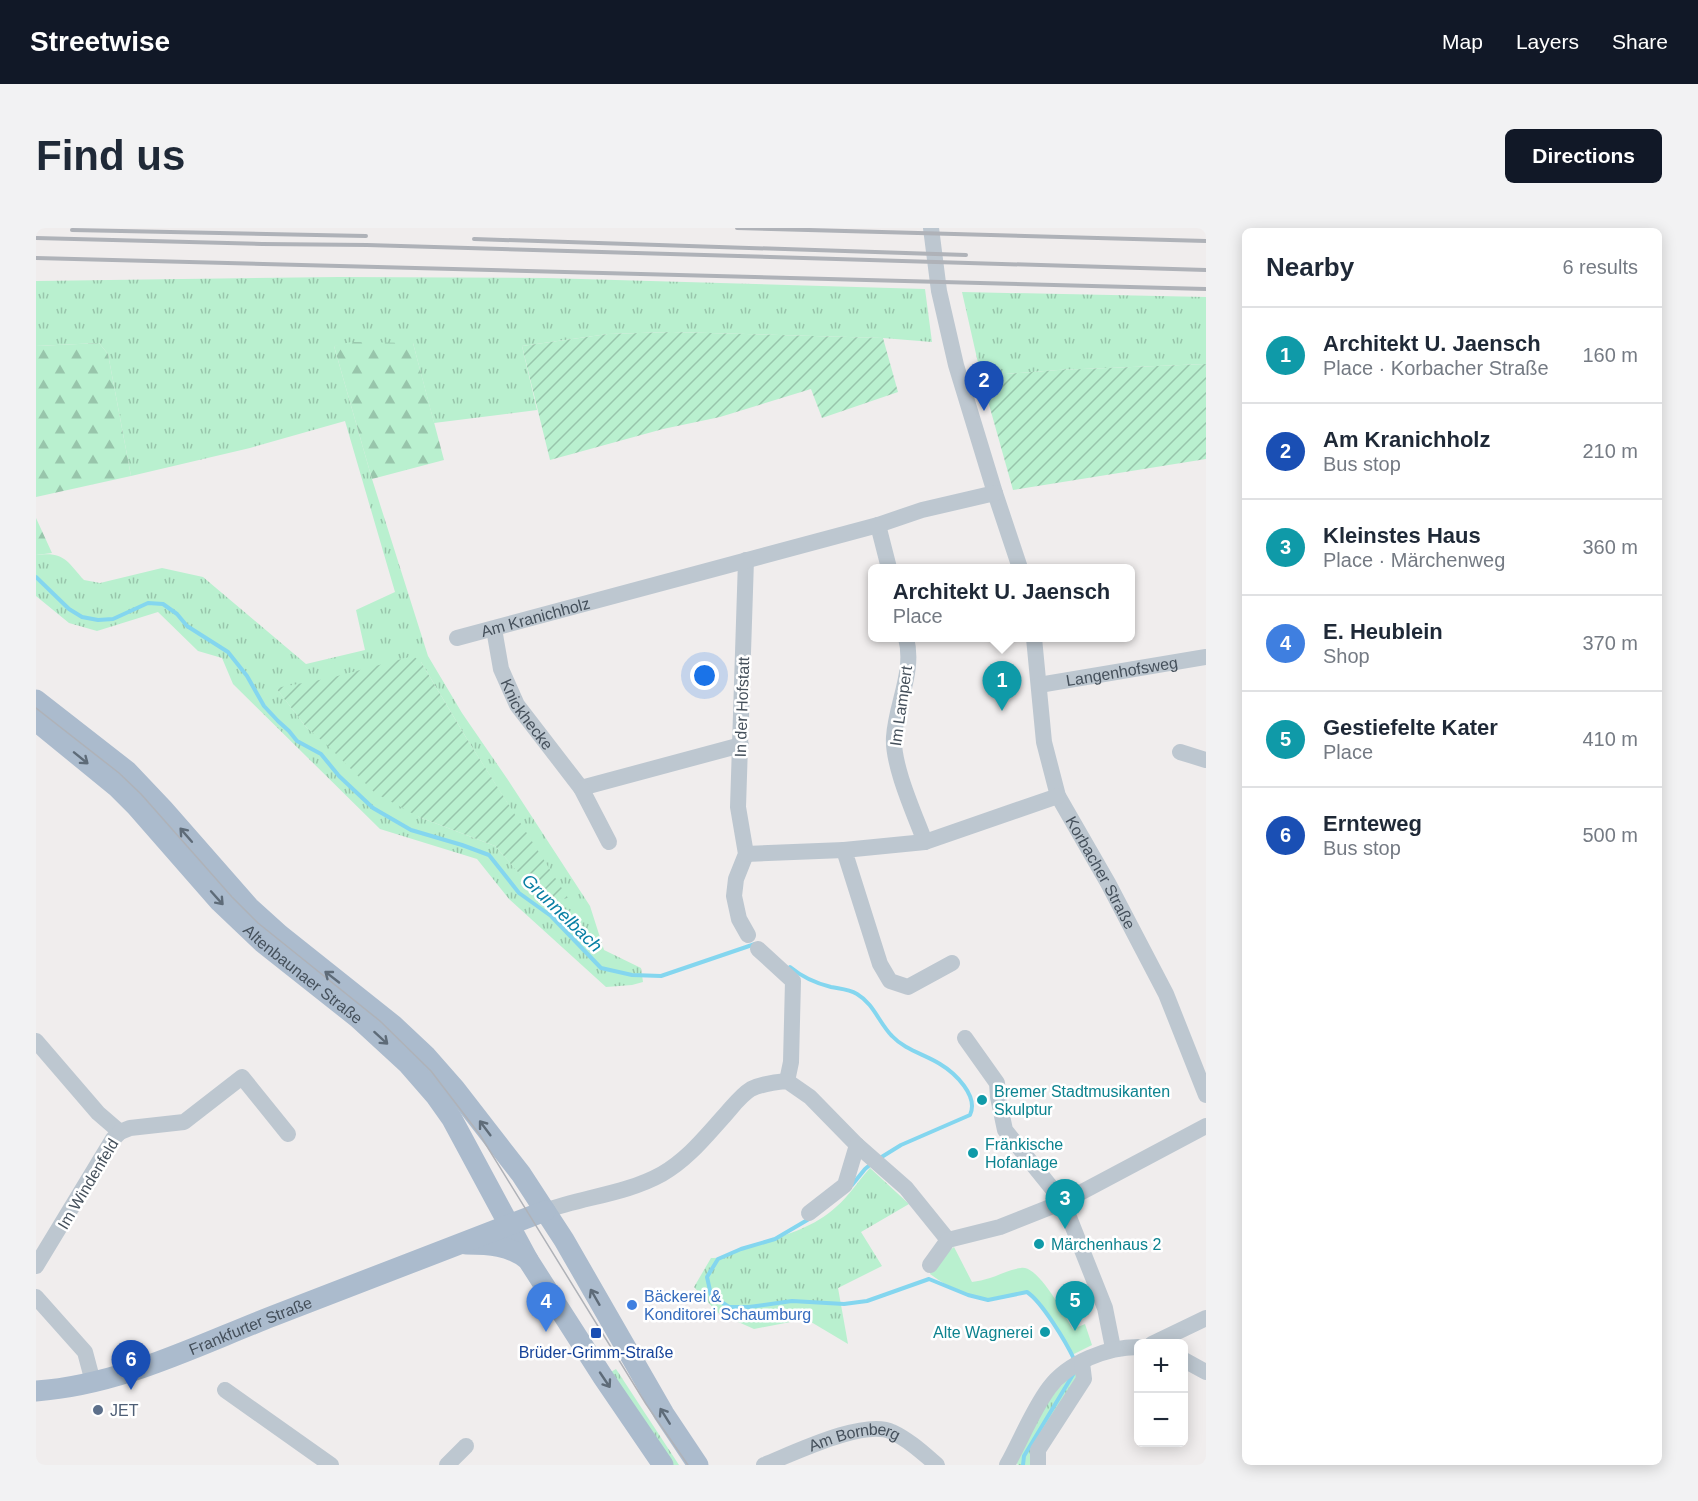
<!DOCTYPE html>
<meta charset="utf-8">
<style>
body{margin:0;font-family:Arial,sans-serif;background:#f2f2f3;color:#1f2937}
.controls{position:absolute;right:18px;bottom:18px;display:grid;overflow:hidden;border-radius:9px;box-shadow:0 3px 15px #0003}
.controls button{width:54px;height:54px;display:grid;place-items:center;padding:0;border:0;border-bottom:2px solid #e0e1e3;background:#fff;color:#1f2937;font:30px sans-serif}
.you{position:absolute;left:669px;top:448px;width:21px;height:21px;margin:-15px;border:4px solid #fff;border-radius:50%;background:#1a73e8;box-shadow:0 0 0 9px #1a73e833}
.badge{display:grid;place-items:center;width:39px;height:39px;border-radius:50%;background:#111827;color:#fff;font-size:20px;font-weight:700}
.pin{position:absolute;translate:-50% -50px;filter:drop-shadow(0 2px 3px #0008)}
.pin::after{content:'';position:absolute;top:32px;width:21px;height:18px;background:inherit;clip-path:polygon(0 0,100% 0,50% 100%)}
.popup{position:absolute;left:832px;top:336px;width:267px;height:78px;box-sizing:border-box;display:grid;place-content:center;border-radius:9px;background:#fff;filter:drop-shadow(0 2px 4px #0005);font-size:20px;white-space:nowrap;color:#747a83}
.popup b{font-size:22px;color:#1f2937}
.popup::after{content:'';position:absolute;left:50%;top:100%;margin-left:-12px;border:12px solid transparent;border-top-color:#fff}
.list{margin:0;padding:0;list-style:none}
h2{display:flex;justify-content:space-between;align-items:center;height:78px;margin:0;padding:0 24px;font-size:26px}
h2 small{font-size:20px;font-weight:400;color:#747a83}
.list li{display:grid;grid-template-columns:39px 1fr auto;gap:18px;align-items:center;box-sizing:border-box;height:96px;padding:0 24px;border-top:2px solid #e0e1e3}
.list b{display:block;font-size:22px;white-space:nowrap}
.list p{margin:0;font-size:20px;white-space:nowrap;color:#747a83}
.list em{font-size:20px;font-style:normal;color:#747a83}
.map{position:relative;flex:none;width:1170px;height:1237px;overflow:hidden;border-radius:9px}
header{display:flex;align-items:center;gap:36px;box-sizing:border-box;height:84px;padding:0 30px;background:#111827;color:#fff}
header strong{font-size:28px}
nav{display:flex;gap:33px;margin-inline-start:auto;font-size:21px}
.intro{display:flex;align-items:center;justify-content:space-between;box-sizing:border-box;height:144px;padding:0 36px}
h1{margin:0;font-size:42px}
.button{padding:15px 27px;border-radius:9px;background:#111827;color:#fff;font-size:21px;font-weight:700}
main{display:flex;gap:36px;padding:0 36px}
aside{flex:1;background:#fff;border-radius:9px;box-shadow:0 3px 15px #0003}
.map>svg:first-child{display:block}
.grass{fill:url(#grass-tufts);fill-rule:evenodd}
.forest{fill:url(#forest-firs)}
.park{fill:#b9f0cf}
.garden{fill:url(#garden-furrows)}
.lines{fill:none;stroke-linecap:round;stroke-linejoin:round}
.stream{stroke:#84d6ef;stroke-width:4}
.minor{stroke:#bdc7d0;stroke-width:16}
.major{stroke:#abbbcd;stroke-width:21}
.tram{stroke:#afb2b8;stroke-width:1.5}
.rail{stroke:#afb2b8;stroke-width:4}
.oneway{stroke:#5e6b78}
.culture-dot{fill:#0f9aa8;stroke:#fff;stroke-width:2}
.shop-dot{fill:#3f7fe0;stroke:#fff;stroke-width:2}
.transit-dot{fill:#1a4fb4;stroke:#fff;stroke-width:2}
.service-dot{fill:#5c6f8a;stroke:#fff;stroke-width:2}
.labels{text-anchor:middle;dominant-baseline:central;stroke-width:5;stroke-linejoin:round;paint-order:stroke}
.street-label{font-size:16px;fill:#45505b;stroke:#fff}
.culture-label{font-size:16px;fill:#0d838f;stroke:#fff;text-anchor:start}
.shop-label{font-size:16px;fill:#366cbe;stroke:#fff;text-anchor:start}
.transit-label{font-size:16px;fill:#164399;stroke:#fff}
.service-label{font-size:16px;fill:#4e5e75;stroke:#fff;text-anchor:start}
.water-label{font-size:18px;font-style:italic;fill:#087fa4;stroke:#fff}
</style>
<header>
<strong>Streetwise</strong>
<nav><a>Map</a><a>Layers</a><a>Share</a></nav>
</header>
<div class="intro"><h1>Find us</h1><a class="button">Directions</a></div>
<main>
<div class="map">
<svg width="1170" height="1237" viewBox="0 0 1170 1237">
<defs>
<pattern id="grass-tufts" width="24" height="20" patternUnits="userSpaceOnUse" patternTransform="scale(1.5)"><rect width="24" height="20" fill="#b9f0cf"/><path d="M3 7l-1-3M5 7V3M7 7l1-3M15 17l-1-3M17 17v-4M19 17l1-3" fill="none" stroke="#98c5ab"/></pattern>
<pattern id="forest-firs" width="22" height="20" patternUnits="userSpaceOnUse" patternTransform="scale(1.5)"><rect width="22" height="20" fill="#b9f0cf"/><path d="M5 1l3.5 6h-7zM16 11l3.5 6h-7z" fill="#98c5ab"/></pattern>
<pattern id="garden-furrows" width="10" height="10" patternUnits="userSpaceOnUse" patternTransform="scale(1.5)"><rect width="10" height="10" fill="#b9f0cf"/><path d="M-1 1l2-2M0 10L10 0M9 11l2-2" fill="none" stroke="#98c5ab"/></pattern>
</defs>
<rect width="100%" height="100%" fill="#f0eded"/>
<path class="grass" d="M303 49 510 50 889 61 896 114 847 110 636 104 572 106 486 118 501 182 398 195 377 115 298 118 336 251 392 428 426 485 472 552 554 678 568 722 605 740 607 754 596 757 570 759 473 671 441 631 344 601 197 456 186 430 162 423 122 384 61 403 33 395 0 368V327C28 323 31 333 48 352L64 355 126 340 167 349 270 436 329 422 320 382 359 364 309 193 214 220 95 248 72 126 63 115 0 118V53ZM385 434 431 511 531 670 509 674 459 618 383 589 270 499 241 461Z
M926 64 1170 69V136L1022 142 945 148Z
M834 940 873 976 825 1004 846 1038 802 1060 812 1116 770 1091 718 1101 682 1085 658 1059 675 1030C688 1031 699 1023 711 1019 742 1009 775 1002 800 979 813 968 823 952 834 940Z
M580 1141 643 1237H635L573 1145Z
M1039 1144H1044L994 1237H982L980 1234C997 1200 1010 1169 1039 1144Z"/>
<path class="forest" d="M315 114 377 115 408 232 336 251 298 118Z
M63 115 72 126 95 248 0 269V118Z
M0 290 16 325 0 327Z"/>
<path class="park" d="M918 1019 936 1054C942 1053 948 1052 954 1050 964 1047 974 1041 985 1040 1003 1037 1028 1087 1037 1101L1049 1096 1056 1117 1036 1127C1026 1110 1011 1081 997 1069 986 1058 966 1071 953 1072 934 1072 909 1057 894 1046L897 1036Z"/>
<path class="garden" d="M636 104 847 110 862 164 786 190 775 161 684 189 627 201 514 232 486 118 572 106Z
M1170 136V231L977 262 945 148 1022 142Z
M377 428 385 434 431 511 532 670 509 675 459 618 383 589 339 565 291 517 270 499 240 460 294 450Z"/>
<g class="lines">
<path class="stream" d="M0 349 33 381 46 389 62 392 77 391 112 375 127 376 141 386 151 398 192 424 211 448 228 478 242 493 253 503 261 513 285 526 303 548 337 580 375 602 426 617 453 627 483 665 515 688 565 740 596 747 625 748 719 716
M754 739C766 749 779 755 795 759 804 761 812 761 821 766 838 776 843 795 856 808 869 822 888 826 904 836 919 845 943 868 934 887L865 917 844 930
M816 957 829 941 835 936
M773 991 739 1011 705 1021 682 1031 671 1049 675 1067 693 1079H713L756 1073 808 1076 831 1073 893 1051 932 1067 952 1072 991 1064C1006 1074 1030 1114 1038 1131
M987 1237 988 1228 1038 1145"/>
<g class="minor">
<path d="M895 0 903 63 920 137 959 265 984 340"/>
<path d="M842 297 853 340"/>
<path d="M710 332 702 579 710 626 700 651 698 668 703 691 712 707"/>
<path id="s1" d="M458 401 465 441 481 477 545 560 705 517"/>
<path id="s2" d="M421 410 842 297 886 282 959 265"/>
<path d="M870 410C879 443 860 476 858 509 856 537 879 587 889 614"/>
<path id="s3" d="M998 410 1008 514 1022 568 1072 655 1130 766 1170 867"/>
<path id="s4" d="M1003 457 1170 429"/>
<path d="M1144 524 1170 532"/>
<path d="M545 560 573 614"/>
<path d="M710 626 808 622"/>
<path d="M722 721 757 753 755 834 751 853"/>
<path d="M916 735 872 759 854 753 844 736 808 622 889 614 1022 568"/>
<path d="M929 810 961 855 962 869 969 902 1027 974 1069 1080 1077 1120"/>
<path d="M0 813 62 885 84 904 77 911 0 1038"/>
<path d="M84 904 94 900 148 894 206 849 252 906"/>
<path d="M509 983C547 969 590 966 626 946 652 931 669 909 689 887 697 878 705 867 715 861 726 856 738 854 751 853L774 869 821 917 870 960 912 1012"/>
<path d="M773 985 809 957 821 917"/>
<path d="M894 1037 912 1012 964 999 1027 974 1170 898"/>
<path d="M0 1069 49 1124 57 1154"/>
<path d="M1116 1116 1170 1090"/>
<path d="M1148 1132 1170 1144"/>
<path d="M189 1162 295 1237"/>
<path d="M411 1237 430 1218"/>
<path id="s5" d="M728 1237C756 1226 829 1190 856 1204 873 1212 887 1225 901 1237"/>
<path d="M971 1237C985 1212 996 1183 1013 1160 1032 1134 1072 1119 1102 1119"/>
<path d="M1002 1237V1222L1048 1151 1046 1135"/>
</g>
<g class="major">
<path d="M0 472 91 543 127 581 213 679 244 707 357 797 390 828 419 861 485 946 528 1012 628 1186 662 1237"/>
<path id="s6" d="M0 493 81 559 100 578 184 674 226 714 322 790 372 836 399 867 416 891 492 1032"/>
<path d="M430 1016C453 1016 474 1017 492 1032L567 1149 627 1237"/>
<path id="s7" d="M0 1163C84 1157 160 1118 237 1088 328 1052 418 1019 509 983"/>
</g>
<path class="tram" d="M0 480 83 545 105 566 196 669 222 695 344 793 395 843 444 907 610 1176 652 1237"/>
<path class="rail" d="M701 0 1170 13
M36 2 330 8
M0 10 226 16 331 17 1170 42
M438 11 930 27
M0 30 1170 61"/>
</g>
<defs><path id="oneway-shaft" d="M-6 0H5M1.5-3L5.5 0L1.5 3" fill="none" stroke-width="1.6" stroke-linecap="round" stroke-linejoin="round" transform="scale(1.5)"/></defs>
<g class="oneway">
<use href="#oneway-shaft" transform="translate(45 530) rotate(39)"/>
<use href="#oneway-shaft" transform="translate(150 607) rotate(-131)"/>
<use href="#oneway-shaft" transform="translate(181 670) rotate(48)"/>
<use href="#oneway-shaft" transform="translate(296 749) rotate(-142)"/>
<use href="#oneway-shaft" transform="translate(345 810) rotate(42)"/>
<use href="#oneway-shaft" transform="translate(449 900) rotate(-127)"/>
<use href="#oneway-shaft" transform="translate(559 1069) rotate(-120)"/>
<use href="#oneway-shaft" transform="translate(569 1152) rotate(56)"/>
<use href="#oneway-shaft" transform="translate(629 1188) rotate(-122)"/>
</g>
<g class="culture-dot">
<circle cx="946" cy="872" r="6"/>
<circle cx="937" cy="925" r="6"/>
<circle cx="1003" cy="1016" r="6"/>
<circle cx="1009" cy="1104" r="6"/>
</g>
<circle class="shop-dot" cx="596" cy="1077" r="6"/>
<rect class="transit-dot" x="554" y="1099" width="12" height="12" rx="3"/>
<circle class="service-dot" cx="62" cy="1182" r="6"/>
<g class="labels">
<g class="street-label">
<text stroke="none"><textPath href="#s2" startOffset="81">Am Kranichholz</textPath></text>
<text stroke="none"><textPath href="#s4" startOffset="84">Langenhofsweg</textPath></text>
<text transform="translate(865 478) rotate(-82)">Im Lampert</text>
<text transform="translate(706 479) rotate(-88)">In der Hofstatt</text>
<text stroke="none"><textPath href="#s1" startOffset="93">Knickhecke</textPath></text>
<text stroke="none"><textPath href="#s3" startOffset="248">Korbacher Straße</textPath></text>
<text stroke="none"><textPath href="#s6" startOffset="369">Altenbaunaer Straße</textPath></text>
<text transform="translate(52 956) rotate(-59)">Im Windenfeld</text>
<text stroke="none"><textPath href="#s7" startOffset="225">Frankfurter Straße</textPath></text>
<text stroke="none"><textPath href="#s5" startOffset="96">Am Bornberg</textPath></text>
</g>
<g class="culture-label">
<text x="958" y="863">Bremer Stadtmusikanten<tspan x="958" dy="18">Skulptur</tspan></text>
<text x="949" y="916">Fränkische<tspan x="949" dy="18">Hofanlage</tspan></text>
<text x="1015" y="1016">Märchenhaus 2</text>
<text x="997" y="1104" text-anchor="end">Alte Wagnerei</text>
</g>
<g class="shop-label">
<text x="608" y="1068">Bäckerei &amp;<tspan x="608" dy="18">Konditorei Schaumburg</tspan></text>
</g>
<g class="transit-label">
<text x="560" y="1124">Brüder-Grimm-Straße</text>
</g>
<g class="service-label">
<text x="74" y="1182">JET</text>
</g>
<g class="water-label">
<text transform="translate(526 685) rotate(44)">Grunnelbach</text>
</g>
</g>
</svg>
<div class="controls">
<button>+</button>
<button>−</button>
</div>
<div class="you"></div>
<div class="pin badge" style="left:966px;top:483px;background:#0f9aa8">1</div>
<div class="popup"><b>Architekt U. Jaensch</b>Place</div>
<div class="pin badge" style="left:948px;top:183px;background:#1a4fb4">2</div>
<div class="pin badge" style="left:1029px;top:1001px;background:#0f9aa8">3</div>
<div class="pin badge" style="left:510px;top:1104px;background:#3f7fe0">4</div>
<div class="pin badge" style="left:1039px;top:1103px;background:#0f9aa8">5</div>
<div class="pin badge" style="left:95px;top:1162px;background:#1a4fb4">6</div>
</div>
<aside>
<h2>Nearby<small>6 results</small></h2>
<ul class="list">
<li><span class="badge" style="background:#0f9aa8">1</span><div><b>Architekt U. Jaensch</b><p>Place · Korbacher Straße</p></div><em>160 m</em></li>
<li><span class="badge" style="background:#1a4fb4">2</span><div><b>Am Kranichholz</b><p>Bus stop</p></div><em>210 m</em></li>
<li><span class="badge" style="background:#0f9aa8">3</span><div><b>Kleinstes Haus</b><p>Place · Märchenweg</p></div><em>360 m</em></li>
<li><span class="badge" style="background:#3f7fe0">4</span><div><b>E. Heublein</b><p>Shop</p></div><em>370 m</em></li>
<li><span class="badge" style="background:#0f9aa8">5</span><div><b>Gestiefelte Kater</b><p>Place</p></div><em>410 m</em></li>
<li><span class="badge" style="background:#1a4fb4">6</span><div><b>Ernteweg</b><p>Bus stop</p></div><em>500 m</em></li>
</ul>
</aside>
</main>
